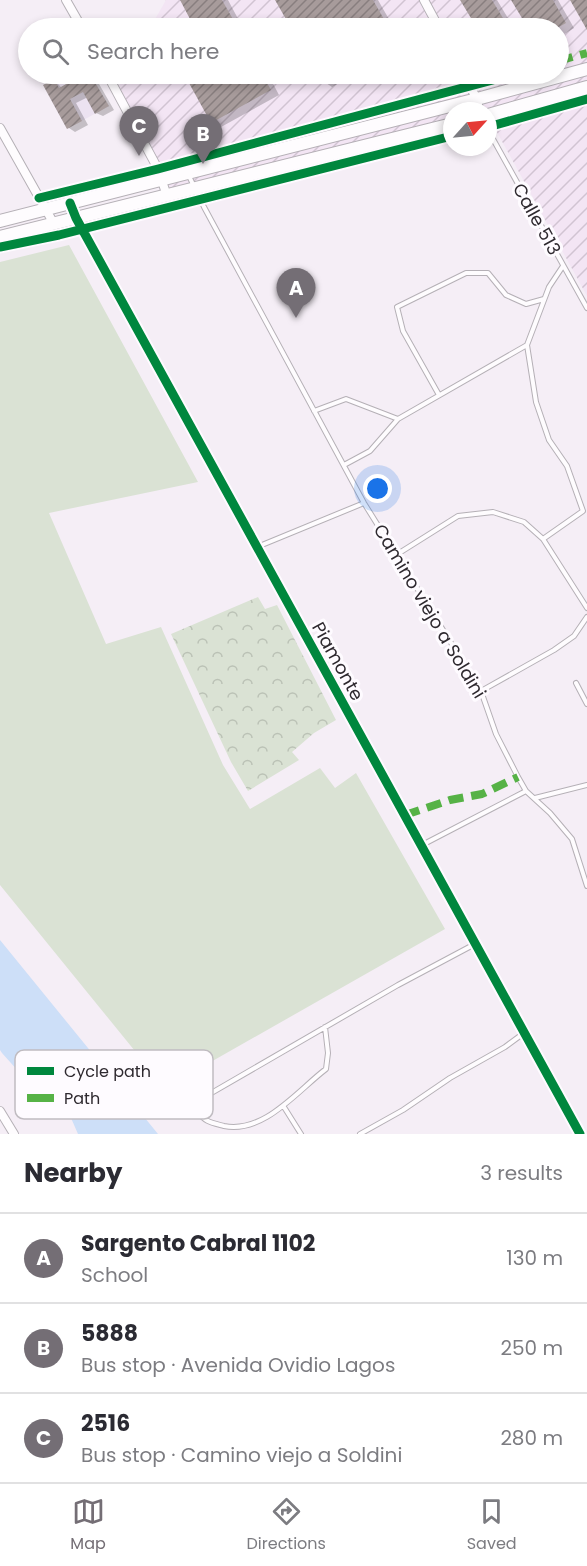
<!DOCTYPE html>
<meta charset="utf-8">
<style>
body{margin:0;font-family:Poppins,sans-serif;background:#f7f7f7;color:#2b2b33}
.compass{position:absolute;left:443px;top:102px;width:54px;height:54px;border-radius:50%;background:#fff;box-shadow:0 3px 9px #0003;rotate:63deg}
.you{position:absolute;left:378px;top:489px;width:21px;height:21px;margin:-15px;border:4px solid #fff;border-radius:50%;background:#1a73e8;box-shadow:0 0 0 9px #1a73e833}
.badge{display:grid;place-items:center;width:39px;height:39px;border-radius:50%;background:#746e75;color:#fff;font-size:20px;font-weight:700}
.pin{position:absolute;translate:-50% -50px;filter:drop-shadow(0 2px 3px #0008)}
.pin::after{content:'';position:absolute;top:32px;width:21px;height:18px;background:inherit;clip-path:polygon(0 0,100% 0,50% 100%)}
.list{margin:0;padding:0;list-style:none}
h2{display:flex;justify-content:space-between;align-items:center;height:78px;margin:0;padding:0 24px;font-size:26px}
h2 small{font-size:20px;font-weight:400;color:#7c7c81}
.list li{display:grid;grid-template-columns:39px 1fr auto;gap:18px;align-items:center;box-sizing:border-box;height:90px;padding:0 24px;border-top:2px solid #e1e1e2}
.list b{display:block;font-size:22px;white-space:nowrap}
.list p{margin:0;font-size:20px;white-space:nowrap;color:#7c7c81}
.list em{font-size:20px;font-style:normal;color:#7c7c81}
.icon{flex:none;width:33px;height:33px;fill:none;stroke:currentColor;stroke-width:2;stroke-linecap:round;stroke-linejoin:round}
.map{position:relative;flex:none;width:587px;height:1134px;overflow:hidden}
.search{position:absolute;background:#fff;box-shadow:0 3px 9px #0003;left:18px;right:18px;top:18px;height:66px;display:flex;align-items:center;gap:15px;box-sizing:border-box;padding:0 21px;border-radius:33px;color:#7c7c81;font-size:22px}
.sheet{height:348px;background:#fff}
nav{display:flex;justify-content:space-around;align-items:center;box-sizing:border-box;height:84px;border-top:2px solid #e1e1e2;background:#fff;font-size:16px;color:#7c7c81}
nav a{display:grid;justify-items:center;gap:3px}
nav .on{color:#746e75}
.map>svg:first-child{display:block}
.industrial{fill:url(#industrial-furrows)}
.education{fill:#ece2f1}
.grass{fill:#dae2d4}
.park{fill:url(#park-crowns)}
.water{fill:#cddff8}
.shadow{fill:#0003}
.building{fill:url(#building-hatch)}
.lines{fill:none;stroke-linecap:round;stroke-linejoin:round}
.lane-casing{stroke:#b5b0b6;stroke-width:6}
.street-casing{stroke:#b5b0b6;stroke-width:10}
.primary-casing{stroke:#b5b0b6;stroke-width:14}
.lane{stroke:#fefcfe;stroke-width:4}
.street{stroke:#fefcfe;stroke-width:8}
.primary{stroke:#fefcfe;stroke-width:12}
.quiet{stroke:#56b246;stroke-width:8;stroke-dasharray:15 8;stroke-linecap:butt}
.cycleway-casing{stroke:#fefbff;stroke-width:13}
.cycleway{stroke:#00873e;stroke-width:9}
.labels{text-anchor:middle;dominant-baseline:central;stroke-width:6;stroke-linejoin:round;paint-order:stroke}
.street-label{font-size:18px;fill:#2e292f;stroke:#fefbff}
.key{fill:#fefbff;stroke:#c0bcc1;stroke-width:1.5}
.key-label{font-size:16px;fill:#2e292f}
</style>
<div class="map">
<svg width="587" height="1134" viewBox="0 0 587 1134">
<defs>
<pattern id="industrial-furrows" width="10" height="10" patternUnits="userSpaceOnUse" patternTransform="scale(1.5)"><rect width="10" height="10" fill="#f3e5f4"/><path d="M-1 1l2-2M0 10L10 0M9 11l2-2" fill="none" stroke="#d1c4d2"/></pattern>
<pattern id="park-crowns" width="20" height="18" patternUnits="userSpaceOnUse" patternTransform="scale(1.5)"><rect width="20" height="18" fill="#dae2d4"/><path d="M2 6a3 3 0 1 1 6 0M12 15a3 3 0 1 1 6 0" fill="none" stroke="#bbc2b6"/></pattern>
<pattern id="building-hatch" width="6" height="6" patternUnits="userSpaceOnUse" patternTransform="scale(1.5)"><rect width="6" height="6" fill="#a79b9b"/><path d="M-1 1l2-2M0 6l6-6M5 7l2-2" fill="none" stroke="#887e7f"/></pattern>
</defs>
<rect width="100%" height="100%" fill="#f5eef6"/>
<path class="industrial" d="M166 0H587V296L488 116V111H452V124L167 196 116 91 126 74H558V28H150Z"/>
<path class="education" d="M63 74H90L109 106 67 129 43 85Z"/>
<path class="grass" d="M69 245 198 482 49 513 106 644 161 627 223 765 250 809 320 768 335 788 356 773 445 929 165 1088 0 885V262Z"/>
<path class="park" d="M258 597 265 609 277 605 336 720 314 733 292 752 299 760 248 791 231 762 171 634Z"/>
<path class="water" d="M0 940 158 1134H78L68 1111 45 1101 2 1053 0 1050Z"/>
<path class="shadow" d="M182 0H228L243 28H176L192 20Z
M277 0H378L394 28H293Z
M462 0H497L514 28H478Z
M513 0H558L574 28 558 38V28H529Z
M88 74 95 77 114 110 103 116 96 113 88 97 76 103 88 125 75 132 69 128 54 80 62 88Z
M185 74H268L279 95 221 127 212 122Z
M318 74H355L332 87 323 81Z"/>
<path class="building" d="M180 0H222L238 28H173L190 19Z
M275 0H373L389 28H291Z
M460 0H492L509 28H477Z
M511 0H553L566 23 557 28H528Z
M570 0H587V30Z
M84 74H90L109 106 95 114 83 92 70 99 82 121 67 129 43 85 54 79 59 88Z
M184 74H262L271 90 211 123Z"/>
<g class="lines">
<g class="lane-casing">
<path id="lane" d="M488 130 587 308
M188 174 204 207 364 503 481 691 496 734 518 777 526 791 550 813 572 839 587 886
M527 345 536 402 549 440 567 466 583 511 543 539
M439 395 403 331 397 307 466 273H488L506 295 526 304 544 299
M314 411 346 399 398 419 527 345 549 287 563 266
M344 465 370 451 398 419
M257 547 364 503
M396 555 458 516 493 512 524 522 543 539 587 608
M576 683 587 704
M481 691 554 650 574 636 587 617
M535 798 587 785
M422 845 526 791
M325 1027 328 1053 326 1069C297 1091 264 1134 224 1126 209 1122 206 1122 196 1111L201 1099 398 985 475 944
M284 1107 301 1134
M360 1134 403 1110 450 1078 505 1047 524 1033"/>
</g>
<g class="street-casing">
<path id="street" d="M66 0 82 28
M424 0 439 28
M107 74 158 169 167 196
M463 74 477 99 479 111
M0 128 54 224
M70 203 76 218 580 1134
M0 1111 14 1134"/>
</g>
<g class="primary-casing">
<path id="primary" d="M488 115 587 87
M0 221 477 99 587 69
M0 237 452 124"/>
</g>
<use href="#lane" class="lane"/>
<use href="#street" class="street"/>
<use href="#primary" class="primary"/>
<path class="quiet" d="M558 61 587 53
M405 815 450 800 482 794 518 777"/>
<g class="cycleway-casing">
<path id="cycleway" d="M488 127 587 99
M39 198 158 169 515 74
M70 203 76 218 580 1134
M0 247 59 235 452 136"/>
</g>
<use href="#cycleway" class="cycleway"/>
</g>
<g class="labels">
<g class="street-label">
<text transform="translate(537 219) rotate(61)">Calle 513</text>
<text transform="translate(430 611) rotate(59)">Camino viejo a Soldini</text>
<text transform="translate(338 661) rotate(61)">Piamonte</text>
</g>
</g>
<rect x="15" y="1050" width="198" height="69" rx="9" class="key"/>
<rect x="27" y="1067" width="27" height="8" fill="#00873e"/>
<rect x="27" y="1094" width="27" height="8" fill="#56b246"/>
<g class="key-label">
<text x="64" y="1077">Cycle path</text>
<text x="64" y="1104">Path</text>
</g>
</svg>
<svg class="compass" viewBox="-18 -18 36 36"><path d="M0-13l5 13h-10z" fill="#e53935"/><path d="M0 13l5-13h-10z" fill="#7c7c81"/></svg>
<div class="you"></div>
<div class="pin badge" style="left:296px;top:318px">A</div>
<div class="pin badge" style="left:203px;top:164px">B</div>
<div class="pin badge" style="left:139px;top:156px">C</div>
<div class="search"><svg class="icon" aria-label="search" viewBox="0 0 24 24"><circle cx="10" cy="10" r="6"/><path d="M15 15l6 6"/></svg>Search here</div>
</div>
<section class="sheet">
<h2>Nearby<small>3 results</small></h2>
<ul class="list">
<li><span class="badge">A</span><div><b>Sargento Cabral 1102</b><p>School</p></div><em>130 m</em></li>
<li><span class="badge">B</span><div><b>5888</b><p>Bus stop · Avenida Ovidio Lagos</p></div><em>250 m</em></li>
<li><span class="badge">C</span><div><b>2516</b><p>Bus stop · Camino viejo a Soldini</p></div><em>280 m</em></li>
</ul>
</section>
<nav>
<a class="on"><svg class="icon" aria-label="map" viewBox="0 0 24 24"><path d="M3 6l6-2 6 2 6-2v14l-6 2-6-2-6 2zM9 4v14M15 6v14"/></svg>Map</a>
<a><svg class="icon" aria-label="directions" viewBox="0 0 24 24"><path d="M12 3l9 9-9 9-9-9zM9 14v-3h6M13 9l2 2-2 2"/></svg>Directions</a>
<a><svg class="icon" aria-label="saved" viewBox="0 0 24 24"><path d="M7 4h10v16l-5-4-5 4z"/></svg>Saved</a>
</nav>
